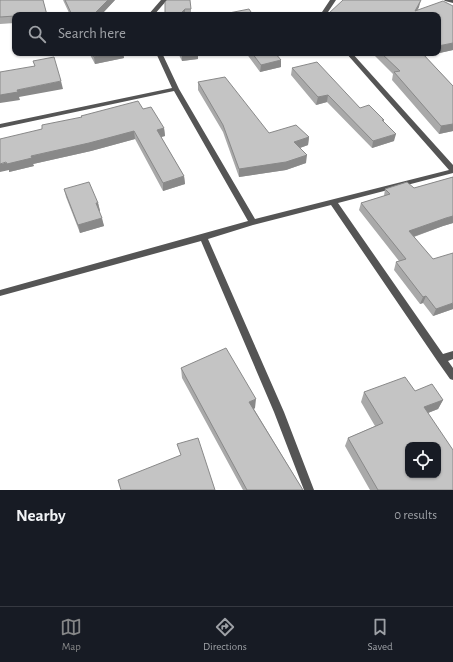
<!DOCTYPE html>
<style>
body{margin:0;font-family:"Alegreya Sans",sans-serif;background:#242831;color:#f1f3f6}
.controls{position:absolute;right:12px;bottom:12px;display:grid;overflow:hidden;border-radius:8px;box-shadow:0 1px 3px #0004}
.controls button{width:36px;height:36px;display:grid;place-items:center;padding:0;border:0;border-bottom:1px solid #363941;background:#171b24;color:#f1f3f6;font:20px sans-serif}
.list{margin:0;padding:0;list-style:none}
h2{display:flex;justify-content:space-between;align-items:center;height:52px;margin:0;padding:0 16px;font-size:17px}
h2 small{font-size:13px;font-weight:400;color:#9ea1a6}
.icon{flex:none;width:22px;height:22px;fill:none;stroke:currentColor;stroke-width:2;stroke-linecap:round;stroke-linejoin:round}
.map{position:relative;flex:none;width:453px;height:490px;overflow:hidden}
.search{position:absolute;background:#171b24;box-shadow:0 1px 3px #0004;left:12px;right:12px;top:12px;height:44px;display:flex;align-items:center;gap:10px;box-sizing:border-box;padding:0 14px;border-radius:8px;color:#9ea1a6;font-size:15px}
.sheet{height:116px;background:#171b24}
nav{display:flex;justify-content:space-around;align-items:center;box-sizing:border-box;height:56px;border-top:1px solid #363941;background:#171b24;font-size:11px;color:#9ea1a6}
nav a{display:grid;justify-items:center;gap:2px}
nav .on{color:#858687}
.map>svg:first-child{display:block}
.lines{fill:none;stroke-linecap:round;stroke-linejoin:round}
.street{fill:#555;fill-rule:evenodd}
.wall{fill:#a9a9a9}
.shaded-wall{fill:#898989}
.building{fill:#c4c4c4;stroke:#898989;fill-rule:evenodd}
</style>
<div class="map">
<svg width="453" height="490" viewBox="0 0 453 490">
<rect width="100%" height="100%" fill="#fff"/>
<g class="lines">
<path class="street" d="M161 0H167L154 15H148Z
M330 0H336L328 12V15H322V12Z
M444 0H453V3L445 1Z
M156 53H162L179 89 255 219 449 170 346 53H352L453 165V173L338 203 443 354 453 351V359L448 361 453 368V380L450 379 438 362 331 205 253 225 208 239 284 412 314 490H304L274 412 201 241 0 296V290L248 221 174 91 0 128V124L172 88Z"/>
</g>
<path class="wall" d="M0 0H43L47 15H15V23L0 24Z
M63 0H115L101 15H70Z
M167 0 191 9V15H165Z
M453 6V50L425 56 453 86V131L439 134 392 80 393 74 372 53H438V15H328V14L419 7 417 10Z
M89 53H123L124 58 95 64Z
M178 53H198V59L182 61Z
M246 53H275L281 67 260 72Z
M292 68 360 108 384 120V122L394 141 372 148 327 102 316 105 291 75Z
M198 82 269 133 309 137 308 145 300 148 306 163 286 170 239 177 223 132 198 90Z
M143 109 164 128 165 136 161 137 184 176 185 184 163 191 135 139 91 151 33 164 34 166 9 172V170L42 129 82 118 81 116Z
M453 177V223L443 226 414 237 453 309 433 316 423 303 420 304 394 270 396 262 399 261 359 210 361 203 384 196 385 189 414 188Z
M64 189 98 203 100 211H99L104 226 80 233 66 197Z
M181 368 255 408 254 409 303 490H243L182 378Z
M415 391 443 400 438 409 428 413 453 490H370L345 446 348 438 375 426 361 402 364 392Z"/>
<path class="shaded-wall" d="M108 0H115L101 15H93Z
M421 0 419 7 415 15V11Z
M185 9V15H179Z
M453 43V50L418 58 419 53H438V46Z
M112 53H123L124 58 95 64 94 57Z
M188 53H198V59L182 61V54Z
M281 60V67L260 72 261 65Z
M61 81 63 89 19 97 20 100 0 103V95L17 90Z
M328 95 327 102 316 105 318 97Z
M453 124V131L439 134 441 126Z
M164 128 165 136 157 138V130Z
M134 131 135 139 91 151 33 164 34 166 9 172V170L0 172V164Z
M396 134 394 141 372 148 373 141Z
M309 137 308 145 294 150V142Z
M307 155 306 163 286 170 239 177V169Z
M184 176 185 184 163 191V183Z
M96 203H98L100 211H98Z
M453 216V223L443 226 407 239 409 231 446 218Z
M102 218 104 226 80 233 78 225Z
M426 296 423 303 420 304 423 297Z
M453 303V309L433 316 436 309Z
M256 399 255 408 249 411V402Z
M443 400 438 409 420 416 424 407Z"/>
<path class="building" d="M0 0H43L47 15H15V16L0 17Z
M65 0H108L93 15H72Z
M167 0H190L191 9H185L179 15H165V2Z
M343 0H421L415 11 443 1 453 6V43L438 46V15H342L328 14Z
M249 9 253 15H231L229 13Z
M92 53H112L94 57Z
M252 53H275L281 60 261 65Z
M381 53H422L453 86V124L441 126 394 72 400 71Z
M54 57 61 81 17 90 18 92 0 95V72L35 66 33 61Z
M317 62 360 108 369 105 384 120H382L396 134 373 141 328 95 318 97 292 68Z
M225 77 269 133 296 125 309 137 294 142 307 155 286 162 239 169 223 125 198 82Z
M138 101 143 109 151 107 164 128 157 130 184 176 163 183 134 131 89 143 31 156 32 158 7 164 6 162 0 164V139L42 129V125L82 117 81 116Z
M453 177V216L446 218 409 231 433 259 453 253V303L436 309 426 296 423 297 396 262 406 259 361 203 390 194 385 189 407 182 414 188Z
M89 182 98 203H96L102 218 78 225 64 189Z
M226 348 256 399 249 402 303 490H247L181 368Z
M405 377 415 391 432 384 443 400 424 407 453 450V490H378L348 438 383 423 364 392ZM408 445H438V475H408Z
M198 438 215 490H121L118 480 181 455 177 444Z"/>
</svg>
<div class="controls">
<button><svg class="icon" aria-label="locate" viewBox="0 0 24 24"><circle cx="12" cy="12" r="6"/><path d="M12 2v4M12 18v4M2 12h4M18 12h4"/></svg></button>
</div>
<div class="search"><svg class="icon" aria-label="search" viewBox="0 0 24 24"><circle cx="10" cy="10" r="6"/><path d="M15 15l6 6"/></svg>Search here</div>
</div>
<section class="sheet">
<h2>Nearby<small>0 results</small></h2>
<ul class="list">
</ul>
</section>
<nav>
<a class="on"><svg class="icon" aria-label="map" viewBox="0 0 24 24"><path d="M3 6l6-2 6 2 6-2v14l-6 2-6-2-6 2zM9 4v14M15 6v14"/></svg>Map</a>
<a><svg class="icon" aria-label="directions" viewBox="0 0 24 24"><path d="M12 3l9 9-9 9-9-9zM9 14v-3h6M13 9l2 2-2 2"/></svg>Directions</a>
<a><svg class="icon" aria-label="saved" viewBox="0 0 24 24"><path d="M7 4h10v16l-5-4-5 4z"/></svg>Saved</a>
</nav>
